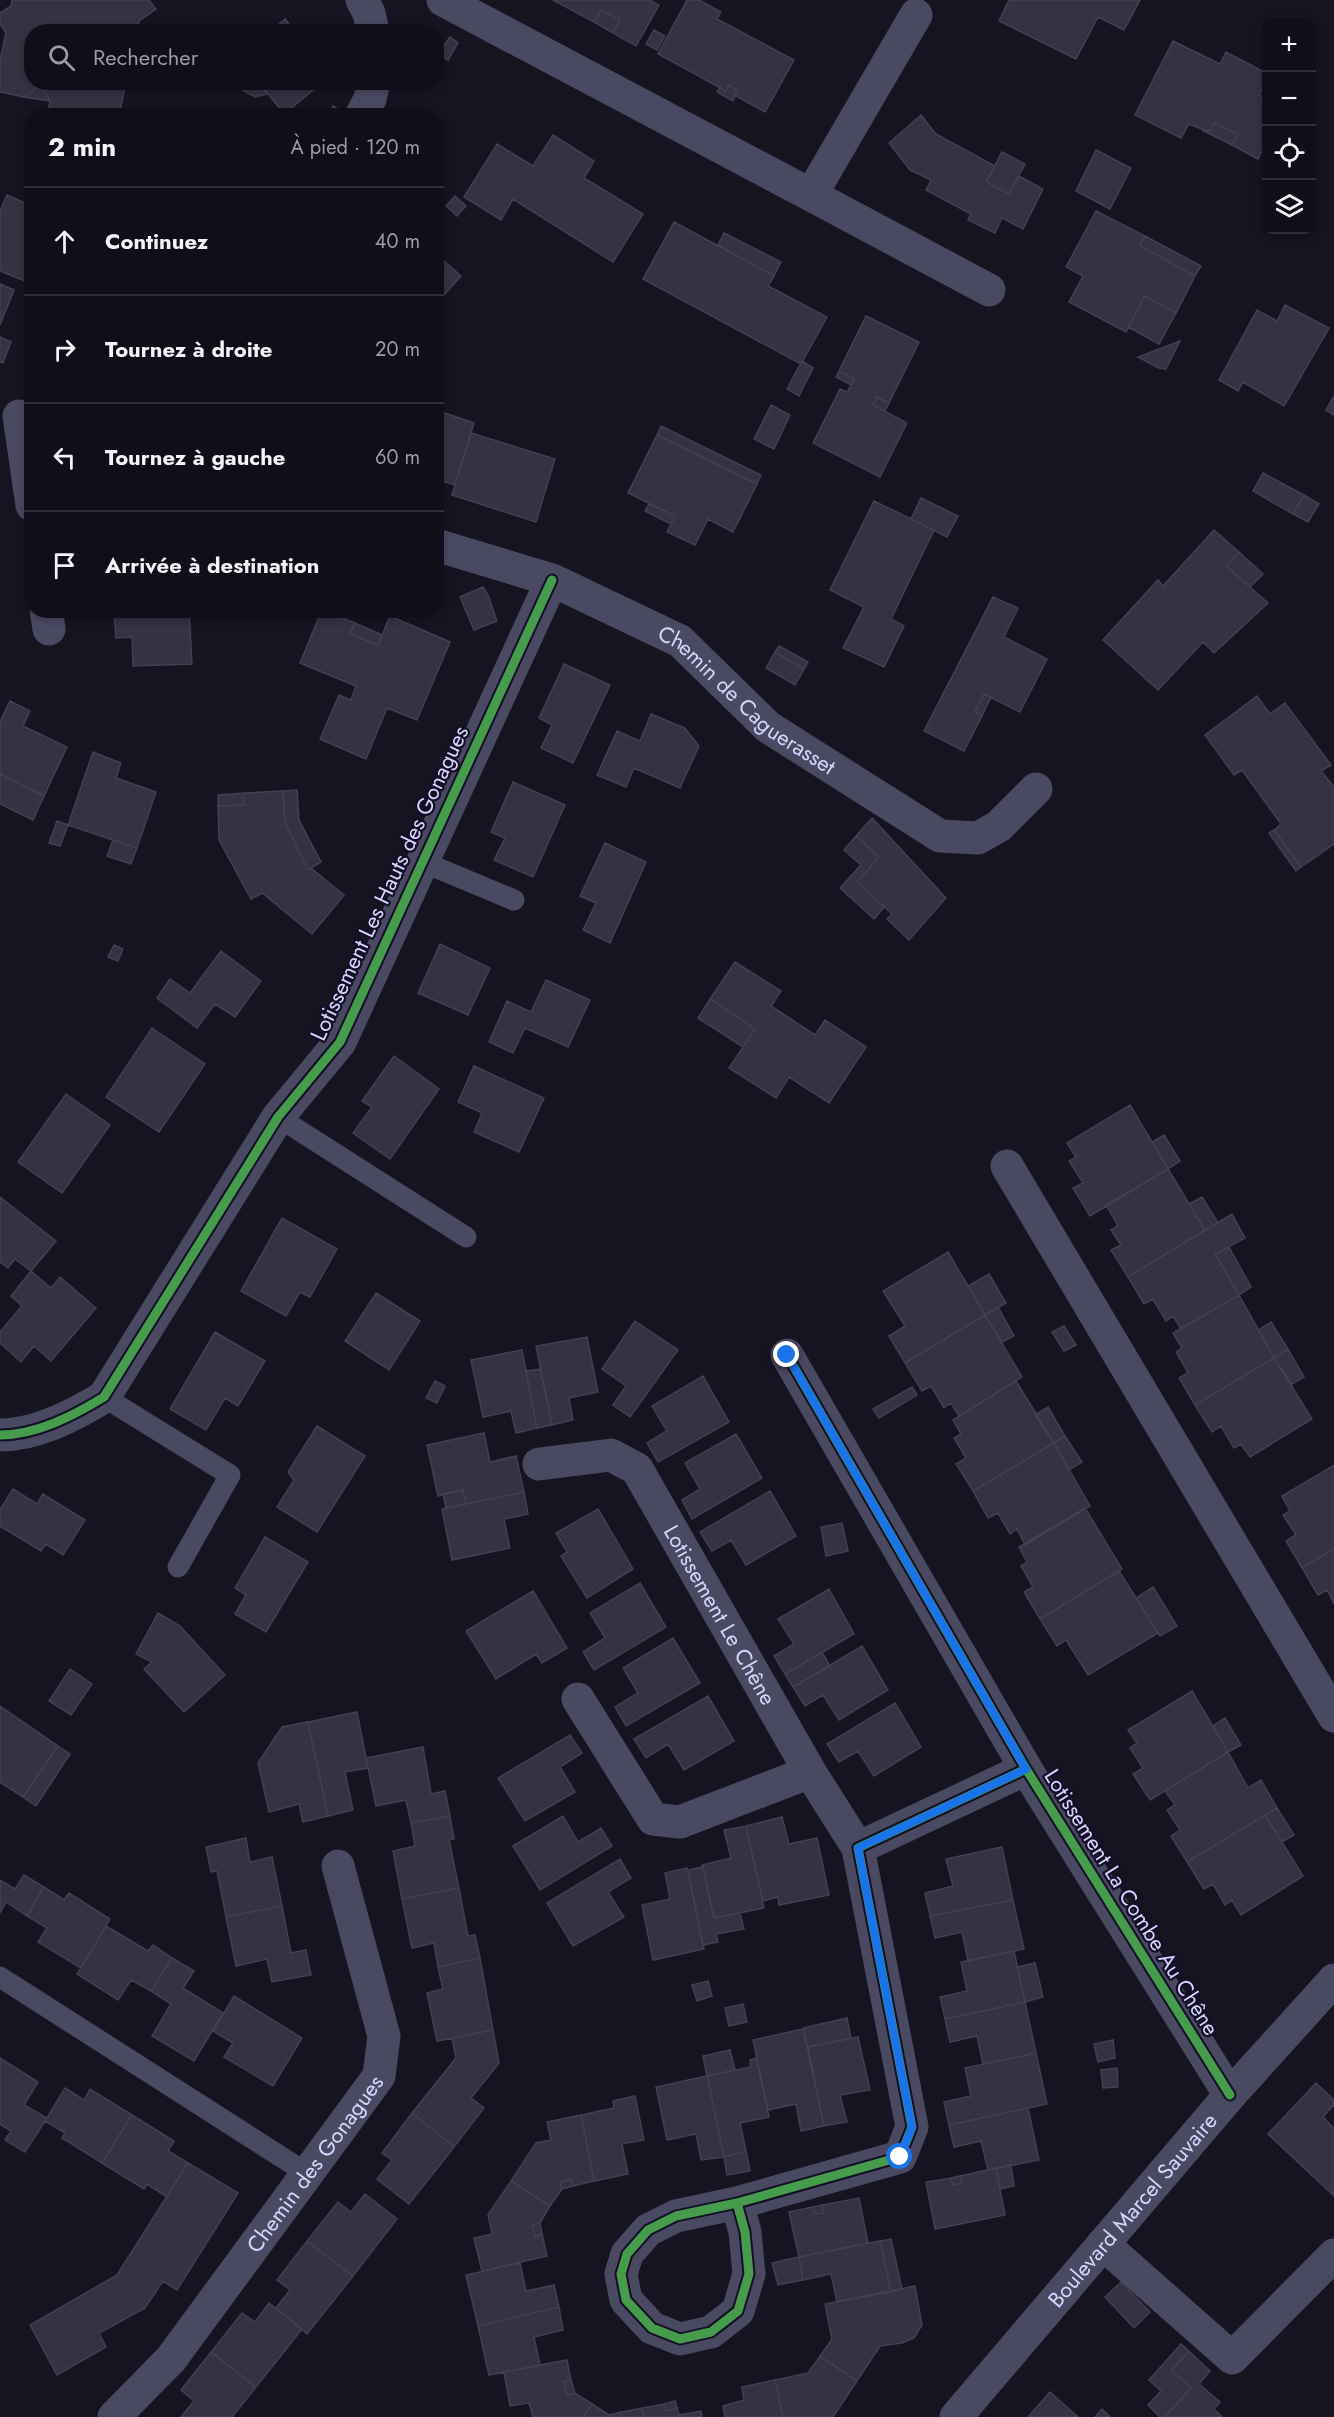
<!DOCTYPE html>
<html lang="fr">
<meta charset="utf-8">
<style>
body{margin:0;font-family:Jost,sans-serif;background:#191822;color:#f1f3f6}
.controls{position:absolute;right:18px;top:18px;display:grid;overflow:hidden;border-radius:12px;box-shadow:0 3px 9px #0003}
.controls button{width:54px;height:54px;display:grid;place-items:center;padding:0;border:0;border-bottom:2px solid #302f38;background:#100f19;color:#f1f3f6;font:30px sans-serif}
.stop{position:absolute;width:18px;height:18px;margin:-14px;border:4px solid #1a73e8;border-radius:50%;background:#fff}
.stop.end{background:#1a73e8;border-color:#fff;box-shadow:0 2px 6px #0008}
.list{margin:0;padding:0;list-style:none}
h2{display:flex;justify-content:space-between;align-items:center;height:78px;margin:0;padding:0 24px;font-size:26px}
h2 small{font-size:20px;font-weight:400;color:#9c9ca2}
.list li{display:grid;grid-template-columns:39px 1fr auto;gap:18px;align-items:center;box-sizing:border-box;height:108px;padding:0 24px;border-top:2px solid #302f38}
.list b{display:block;font-size:22px;white-space:nowrap}
.list em{font-size:20px;font-style:normal;color:#9c9ca2}
.icon{flex:none;width:33px;height:33px;fill:none;stroke:currentColor;stroke-width:2;stroke-linecap:round;stroke-linejoin:round}
.map{position:relative;flex:none;width:1334px;height:2417px;overflow:hidden}
.search{position:absolute;background:#100f19;box-shadow:0 3px 9px #0003;left:24px;top:24px;width:420px;height:66px;display:flex;align-items:center;gap:15px;box-sizing:border-box;padding:0 21px;border-radius:24px;color:#9c9ca2;font-size:22px}
.panel{position:absolute;background:#100f19;box-shadow:0 3px 9px #0003;left:24px;top:108px;width:420px;height:510px;border-radius:24px}
.map>svg:first-child{display:block}
.building{fill:#343243;stroke:#433f54;stroke-width:1.5}
.lines{fill:none;stroke-linecap:round;stroke-linejoin:round}
.lane{stroke:#4a4962;stroke-width:21}
.street{stroke:#4a4962;stroke-width:33}
.cycleway-casing{stroke:#130f26;stroke-width:13}
.cycleway{stroke:#469c4c;stroke-width:9}
.route{stroke:#1a73e8;stroke-width:8}
.labels{text-anchor:middle;dominant-baseline:central;stroke-width:4.5;stroke-linejoin:round;paint-order:stroke}
.street-label{font-size:22px;fill:#d9d4ff;stroke:#130f26}
</style>
<div class="map">
<svg width="1334" height="2417" viewBox="0 0 1334 2417">
<rect width="100%" height="100%" fill="#161421"/>
<path class="building" d="M12 0H149L156 9 139 21 136 32H32V82H126L119 116H47L50 101 41 85 24 97 0 92V60L6 33 0 24V13L11 6Z
M553 0H649L659 5 636 46 613 33 620 20 601 10 594 22Z
M687 0H699L721 12 717 19 794 60 765 112 734 95 737 90 729 85 726 91 658 54Z
M1009 0H1140L1124 30 1098 17 1076 59 999 21Z
M601 10 620 20 613 33 594 22Z
M285 19 295 32H270Z
M654 30 665 36 657 50 646 44Z
M450 37 458 43 448 60 438 54Z
M1173 41 1220 64 1226 52 1266 73V82L1259 95 1266 99V143L1258 159 1232 145 1238 134 1214 123 1211 130 1207 131 1189 124 1181 138 1135 115Z
M237 82H255L244 91Z
M255 82H259L267 94 255 97 244 91Z
M259 82H323L284 114Z
M41 85 50 101 24 97Z
M729 85 737 90 733 101 717 92 720 87 726 91Z
M333 106 348 115V116H327Z
M921 115 936 134 995 166 986 182 1009 194 1019 176 1043 189 1023 229 1002 218 995 233 968 220 971 214 926 190 931 180 910 170 889 143Z
M1214 123 1238 134 1232 145 1202 130H1211Z
M553 135 594 161 584 178 643 214 613 262 513 199 501 220 464 197 497 144 533 166Z
M1096 150 1131 168 1110 209 1076 191Z
M1002 152 1025 164 1009 194 986 182Z
M7 195 32 206V284L0 271V211Z
M455 196 466 206 457 216 446 206Z
M1096 211 1145 236 1140 246 1195 276 1176 313 1145 296 1126 332 1069 302 1083 276 1066 267Z
M674 222 774 276 768 286 827 317 801 364 643 279Z
M724 233 781 262 774 276 718 245Z
M1145 236 1201 266 1195 276 1140 246Z
M436 254 461 276 436 304Z
M0 284 14 290 0 325Z
M1145 296 1176 313 1159 344 1128 327Z
M1285 305 1329 328 1284 406 1243 382 1238 391 1219 380 1257 310 1277 321Z
M866 316 919 342 889 403 877 397 873 405 907 423 880 477 813 443 840 389 847 392 855 379 839 371Z
M0 337 11 342 3 363 0 362Z
M1180 341 1166 369 1159 368 1138 357Z
M802 361 813 368 799 396 787 389Z
M839 371 855 379 851 385 836 377Z
M1334 396V415L1326 410Z
M877 397 889 403 885 411 873 405Z
M771 405 790 415 774 449 754 439Z
M436 410 474 423 455 485 436 479Z
M661 426 761 475 757 484 657 435Z
M471 433 555 459 536 522 452 495Z
M657 435 757 484 733 532 708 519 695 545 667 532 675 516 628 493Z
M1263 473 1304 495 1293 514 1253 491Z
M1304 495 1319 504 1308 522 1293 514Z
M921 498 958 516 947 537 911 519Z
M874 501 934 530 891 619 904 626 884 667 843 648 864 607 830 590Z
M649 504 675 516 671 524 645 511Z
M1214 530 1239 552 1226 566 1268 603 1214 653 1203 642 1158 690 1103 640 1158 580 1163 586Z
M1239 552 1263 574 1250 587 1226 566Z
M483 587 488 595 497 621 474 630 460 597Z
M993 597 1018 608 1004 637 1047 659 1020 712 984 694 975 712 982 716 964 751 924 731Z
M114 610H166L114 613Z
M189 610 192 664 133 666 132 637 116 638 114 613Z
M322 610 355 623 350 634 378 645 390 616 450 642 417 720 387 708 366 759 320 739 339 695 351 700 356 686 300 663Z
M355 623 382 635 378 645 350 634Z
M779 646 808 662 804 669 775 652Z
M775 652 804 669 795 685 766 668Z
M564 664 610 685 573 763 541 748 552 725 539 718Z
M984 694 991 697 982 716 975 712Z
M1257 696 1270 714 1285 703 1331 765 1321 771 1334 787V844L1301 867 1274 830 1281 824 1242 770 1234 775 1205 735Z
M10 701 30 711 23 726 67 747 44 796 0 774V722Z
M651 714 685 728 699 746 680 788 634 768 626 787 597 775 617 731 640 741Z
M93 752 121 763 116 778 156 792 137 848 68 825Z
M0 774 44 796 33 820 0 804Z
M513 782 565 805 533 877 494 860 505 838 491 832Z
M297 790 299 820 321 862 308 870 285 823 283 791Z
M283 791 285 823 308 870 311 868 344 895 312 934 262 893 251 899 219 840 218 806 244 805V793Z
M244 793V805L218 806V795Z
M872 818 946 898 909 940 887 919 892 914 857 882 879 857 856 836Z
M57 821 68 825 60 846 49 843Z
M1274 830 1301 867 1296 871 1269 833Z
M856 836 879 857 857 882 884 907 874 919 840 888 861 865 844 850Z
M113 840 137 848 131 864 107 856Z
M605 843 646 862 610 943 583 930 596 903 580 896Z
M440 944 490 968 468 1015 418 993Z
M114 945 123 949 118 961 108 957Z
M221 951 261 981 235 1017 215 1004 197 1028 157 998 170 979 190 993Z
M735 962 781 991 771 1006 815 1035 825 1020 866 1047 829 1103 789 1077 776 1098 729 1068 755 1029 710 999Z
M546 980 590 1000 568 1047 525 1028 513 1053 489 1042 507 1001 531 1012Z
M710 999 755 1029 743 1047 698 1018Z
M152 1028 205 1064 159 1132 106 1097Z
M394 1056 439 1089 390 1159 353 1133 372 1107 362 1101Z
M474 1066 544 1098 519 1152 474 1132 482 1113 458 1102Z
M66 1094 110 1125 62 1193 18 1162Z
M1130 1105 1168 1169 1090 1216 1073 1188 1083 1183 1069 1161 1076 1157 1067 1143Z
M1164 1135 1180 1161 1168 1169 1152 1142Z
M1168 1169 1205 1230 1128 1277 1111 1250 1121 1245 1111 1230 1118 1226 1106 1205Z
M0 1197 56 1241 31 1271 15 1259 8 1268 0 1262Z
M1202 1197 1218 1223 1205 1230 1189 1204Z
M1232 1214 1245 1238 1215 1254 1239 1295 1181 1329 1173 1316 1166 1321 1153 1299 1144 1304 1128 1277Z
M282 1218 337 1249 310 1297 300 1292 286 1316 241 1291Z
M1229 1247 1251 1287 1239 1295 1215 1254Z
M948 1252 985 1315 905 1363 889 1336 905 1326 883 1291Z
M31 1271 51 1288 60 1277 96 1308 51 1361 34 1346 21 1362 0 1343V1332L22 1306 11 1296Z
M989 1274 1006 1303 985 1315 968 1286Z
M376 1293 420 1321 389 1370 345 1341Z
M1239 1295 1274 1358 1195 1405 1179 1378 1188 1373 1176 1352 1182 1348 1173 1333Z
M998 1307 1014 1336 1002 1342 985 1315Z
M985 1315 1022 1377 959 1416 951 1403 944 1408 931 1386 922 1391 905 1363Z
M635 1321 678 1350 630 1417 613 1405 626 1386 602 1369Z
M1271 1322 1288 1349 1274 1358 1259 1330Z
M1064 1326 1076 1345 1064 1351 1052 1332Z
M215 1332 265 1361 238 1406 225 1398 206 1430 170 1409Z
M587 1337 598 1392 569 1398 573 1420 552 1425 536 1346Z
M1288 1349 1304 1377 1292 1384 1274 1358Z
M522 1350 537 1428 516 1433 511 1411 483 1417 471 1360Z
M1274 1358 1312 1419 1250 1457 1241 1444 1234 1448 1221 1426 1212 1432 1195 1405Z
M540 1369 552 1425 537 1428 526 1371Z
M703 1376 729 1422 658 1462 647 1443 667 1431 652 1406Z
M435 1381 445 1386 437 1403 426 1398Z
M1016 1381 1054 1443 973 1491 956 1464 966 1458 954 1438 961 1434 953 1420Z
M912 1387 917 1395 879 1418 873 1409Z
M1048 1407 1065 1436 1054 1443 1035 1415Z
M317 1426 365 1456 317 1532 277 1507 294 1480 288 1472Z
M484 1433 490 1462 516 1456 524 1492 466 1504 463 1490 438 1496 427 1445Z
M736 1434 762 1478 692 1519 682 1500 700 1489 685 1463Z
M1065 1436 1082 1462 1069 1470 1054 1443Z
M1054 1443 1090 1506 1025 1545 1017 1529 1010 1534 998 1513 988 1518 973 1491Z
M1334 1465V1549L1302 1568 1286 1541 1296 1535 1283 1515 1290 1511 1282 1496Z
M13 1489 37 1504 43 1494 85 1520 63 1555 46 1544 41 1551 0 1526V1510Z
M463 1490 466 1504 446 1508 443 1494Z
M770 1491 796 1536 746 1565 731 1540 712 1551 700 1532Z
M524 1492 528 1514 504 1519 510 1548 452 1560 442 1509Z
M1085 1508 1122 1569 1040 1619 1024 1592 1033 1587 1021 1566 1027 1562 1019 1547Z
M598 1509 633 1569 587 1598 561 1556 567 1552 556 1533Z
M842 1523 848 1551 826 1556 821 1527Z
M265 1537 308 1562 266 1632 235 1614 246 1595 235 1588Z
M1334 1549V1603L1327 1590 1318 1595 1302 1568Z
M1119 1571 1158 1633 1088 1675 1066 1640 1057 1646 1040 1619Z
M640 1583 666 1627 594 1670 583 1652 605 1638 590 1613Z
M1153 1587 1177 1626 1160 1636 1136 1598Z
M829 1589 854 1634 785 1674 774 1656 794 1644 778 1619Z
M533 1591 567 1648 542 1663 536 1654 496 1679 466 1631Z
M158 1613 180 1626 225 1675 184 1712 144 1669 152 1662 136 1654Z
M673 1638 700 1683 626 1726 615 1707 638 1693 623 1668Z
M862 1646 888 1690 839 1720 823 1695 805 1706 793 1687Z
M822 1652 830 1666 793 1687 785 1674Z
M70 1669 92 1684 71 1715 49 1701Z
M1192 1691 1228 1752 1150 1800 1133 1774 1143 1768 1130 1748 1137 1743 1128 1730Z
M708 1696 734 1741 684 1770 668 1744 646 1758 634 1739Z
M895 1703 921 1747 874 1776 858 1751 839 1762 827 1744Z
M0 1706 58 1746 23 1797 0 1782Z
M357 1712 368 1768 345 1772 353 1810 328 1816 308 1722Z
M1225 1718 1241 1745 1228 1752 1213 1726Z
M308 1722 328 1816 303 1822 299 1804 269 1812 258 1763 282 1727Z
M570 1735 582 1753 560 1767 575 1792 525 1821 498 1778Z
M58 1746 70 1754 36 1806 23 1797Z
M423 1747 431 1794 445 1791 450 1816 411 1823 406 1800 376 1806 366 1758Z
M1228 1752 1248 1788 1261 1780 1277 1808 1187 1862 1171 1836 1180 1830 1167 1810 1175 1805 1165 1791Z
M1277 1808 1294 1835 1282 1842 1265 1815Z
M1265 1815 1303 1876 1241 1915 1232 1900 1225 1905 1213 1884 1204 1889 1187 1862Z
M450 1816 454 1839 449 1840 459 1888 402 1899 393 1851 415 1846 411 1823Z
M563 1816 578 1842 601 1828 612 1846 540 1890 513 1846Z
M782 1817 789 1844 817 1838 829 1895 779 1905 778 1897 763 1901 746 1826Z
M746 1826 764 1908 714 1918 702 1865 731 1858 724 1830Z
M246 1838 250 1862 272 1857 282 1906 226 1917 217 1871 211 1872 206 1847Z
M1002 1847 1013 1900 930 1916 925 1893 953 1886 946 1859Z
M620 1859 631 1878 608 1892 624 1917 573 1946 547 1903Z
M703 1867 714 1918 740 1913 744 1929 716 1934 718 1942 703 1945 688 1870Z
M687 1868 704 1949 653 1960 642 1905 670 1899 665 1873Z
M24 1875 44 1887 27 1916 6 1902 0 1913V1880L15 1889Z
M44 1887 64 1900 69 1893 110 1919 81 1968 38 1942 47 1928 27 1916Z
M459 1888 468 1936 475 1935 480 1958 438 1967 434 1943 412 1948 402 1899Z
M1013 1900 1024 1949 968 1961 962 1932 935 1938 930 1916Z
M282 1906 291 1953 306 1950 311 1975 272 1982 267 1959 236 1966 226 1917Z
M106 1926 148 1951 153 1945 172 1958 151 1991 131 1980 118 2000 77 1974Z
M1014 1951 1025 2002 945 2019 940 1997 967 1991 961 1962Z
M172 1958 194 1971 183 1988 223 2013 194 2061 152 2036 171 2004 151 1991Z
M480 1958 493 2030 437 2041 427 1993 443 1989 438 1967Z
M1035 1963 1043 1997 1025 2002 1017 1967Z
M708 1981 712 1996 697 2001 692 1985Z
M234 1996 302 2038 273 2086 224 2057 233 2043 213 2031Z
M1025 2002 1036 2053 983 2064 977 2036 950 2042 945 2019Z
M743 2004 747 2022 729 2026 725 2008Z
M847 2018 851 2038 808 2047 803 2028Z
M803 2029 824 2126 801 2131 796 2104 768 2110 753 2040Z
M493 2030 499 2063 471 2098 484 2108 454 2147 412 2113 456 2058 452 2038Z
M858 2037 870 2090 840 2095 847 2122 824 2126 808 2047Z
M1113 2040 1115 2058 1098 2062 1094 2044Z
M730 2050 735 2070 707 2076 703 2056Z
M1036 2053 1047 2104 949 2125 944 2102 971 2096 965 2068Z
M0 2058 38 2082 24 2105 47 2118 25 2152 5 2140 11 2131 0 2124Z
M756 2058 769 2117 740 2123 746 2151 724 2157 707 2076 751 2067 750 2060Z
M1117 2068 1118 2087 1103 2088 1101 2070Z
M707 2076 724 2157 701 2160 696 2134 667 2140 656 2087Z
M1316 2083 1334 2100V2105L1323 2117 1334 2128V2196L1268 2134Z
M65 2088 84 2100 90 2089 132 2115 102 2163 62 2138 65 2133 45 2121Z
M635 2096 644 2140 622 2144 628 2174 594 2181 581 2115 614 2108 613 2101Z
M1028 2108 1039 2160 988 2170 981 2141 954 2147 949 2125Z
M412 2113 454 2147 409 2204 377 2179 392 2160 382 2153Z
M132 2115 174 2141 168 2151 188 2163 167 2197 147 2184 144 2189 102 2163Z
M581 2115 594 2181 573 2186 571 2179 560 2182 562 2189 550 2206 511 2181 536 2143 551 2140 547 2122Z
M746 2151 750 2171 727 2175 724 2157Z
M188 2163 238 2193 177 2290 163 2281 145 2308 99 2333 106 2347 57 2375 30 2325 117 2275Z
M1011 2165 1014 2186 1000 2189 996 2168Z
M996 2168 1005 2215 935 2229 926 2182 951 2178 953 2185 962 2183 960 2176Z
M960 2176 962 2183 953 2185 951 2178Z
M571 2179 573 2186 562 2189 560 2182Z
M511 2181 550 2206 540 2223 532 2225 535 2237 542 2234 547 2256 482 2271 474 2238 492 2234 488 2215Z
M365 2194 397 2219 353 2276 307 2241 338 2202 351 2212Z
M859 2198 868 2243 799 2257 789 2212 813 2207 815 2214 824 2213 822 2205Z
M822 2205 824 2213 815 2214 813 2207Z
M540 2223 542 2234 535 2237 532 2225Z
M891 2239 902 2289 891 2292 880 2241Z
M307 2241 353 2276 307 2334 276 2308 290 2290 277 2280Z
M880 2241 891 2292 837 2302 831 2274 803 2280 799 2257Z
M799 2257 803 2280 778 2285 772 2263Z
M520 2263 526 2291 554 2285 559 2307 478 2326 466 2275Z
M1121 2282 1150 2312 1134 2328 1105 2297Z
M915 2286 922 2325 914 2338 902 2343 880 2346 857 2381 820 2356 832 2339 825 2304Z
M269 2303 302 2329 256 2387 211 2352 242 2313 255 2322Z
M559 2307 563 2330 534 2337 540 2365 489 2375 478 2326Z
M1181 2344 1189 2351 1171 2370 1191 2388 1165 2417H1160L1148 2405 1161 2391 1149 2380Z
M1189 2351 1210 2371 1199 2384 1220 2402 1214 2409 1222 2417H1165L1191 2388 1171 2370Z
M211 2352 256 2387 232 2417H181L194 2401 181 2390Z
M820 2356 857 2381 833 2417H783L775 2380 808 2373Z
M567 2360 571 2380 564 2382 567 2395 575 2393 592 2404 583 2417H533L529 2403 510 2406 504 2372Z
M571 2380 575 2393 567 2395 564 2382Z
M775 2380 783 2417H725L723 2406 744 2400 742 2387Z
M1050 2392 1078 2417H1028Z
M675 2401 677 2408 666 2411 664 2404Z
M592 2404 609 2415V2417H583Z
M664 2404 666 2411 677 2408 679 2415 701 2411 702 2417H644L642 2408Z
M642 2408 644 2417H622L621 2412Z
M1102 2409 1110 2417H1095Z
M621 2412 622 2417H609V2415Z"/>
<g class="lines">
<path class="lane" d="M423 862 514 900
M278 1117 466 1237
M104 1397 230 1475 178 1567
M0 1977 308 2174"/>
<g class="street">
<path d="M362 0 369 13 373 32"/>
<path d="M443 0 811 195"/>
<path d="M916 15 811 195 989 290"/>
<path d="M361 116 370 99 374 82"/>
<path d="M19 416 32 505"/>
<path id="s1" d="M436 545 552 580 680 641 768 727 940 836 978 838 999 826 1036 789"/>
<path d="M46 610 49 629"/>
<path d="M1007 1166 1334 1716"/>
<path d="M787 1355 1026 1769 1230 2095"/>
<path d="M0 1435C36 1435 73 1416 104 1397L278 1117 340 1042 552 580"/>
<path id="s2" d="M539 1464 611 1455 637 1469 810 1772 858 1848"/>
<path d="M578 1699 653 1819 680 1822 810 1772"/>
<path d="M737 2203 745 2232 749 2274 738 2311 711 2332 680 2339 652 2328 626 2300 621 2274 627 2254 648 2230 676 2216 737 2203 900 2157 912 2127 858 1848 1026 1769"/>
<path d="M1103 2244 1232 2358 1334 2255"/>
<path id="s3" d="M114 2417 171 2359 379 2076 384 2036 338 1866"/>
<path id="s4" d="M956 2417 1230 2095 1334 1980"/>
</g>
<g class="cycleway-casing">
<path id="cycleway" d="M787 1355 1026 1769 1230 2095
M0 1435C36 1435 73 1416 104 1397L278 1117 340 1042 552 580
M737 2203 745 2232 749 2274 738 2311 711 2332 680 2339 652 2328 626 2300 621 2274 627 2254 648 2230 676 2216 737 2203 900 2157 912 2127 858 1848 1026 1769"/>
</g>
<use href="#cycleway" class="cycleway"/>
</g>
<g class="lines">
<path class="route" d="M787 1355 1026 1769 858 1848 912 2127 900 2157"/>
</g>
<g class="labels">
<g class="street-label">
<text stroke="none"><textPath href="#s1" startOffset="352">Chemin de Caguerasset</textPath></text>
<text transform="translate(389 883) rotate(-65)">Lotissement Les Hauts des Gonagues</text>
<text stroke="none"><textPath href="#s2" startOffset="270">Lotissement Le Chêne</textPath></text>
<text transform="translate(1132 1902) rotate(58)">Lotissement La Combe Au Chêne</text>
<text stroke="none"><textPath href="#s3" startOffset="324">Chemin des Gonagues</textPath></text>
<text stroke="none"><textPath href="#s4" startOffset="272">Boulevard Marcel Sauvaire</textPath></text>
</g>
</g>
</svg>
<div class="controls">
<button>+</button>
<button>−</button>
<button><svg class="icon" aria-label="locate" viewBox="0 0 24 24"><circle cx="12" cy="12" r="6"/><path d="M12 2v4M12 18v4M2 12h4M18 12h4"/></svg></button>
<button><svg class="icon" aria-label="layers" viewBox="0 0 24 24"><path d="M12 4l9 5-9 5-9-5zM3 14l9 5 9-5"/></svg></button>
</div>
<div class="stop" style="left:900px;top:2157px"></div>
<div class="stop end" style="left:787px;top:1355px"></div>
<div class="search"><svg class="icon" aria-label="search" viewBox="0 0 24 24"><circle cx="10" cy="10" r="6"/><path d="M15 15l6 6"/></svg>Rechercher</div>
<section class="panel">
<h2>2 min<small>À pied · 120 m</small></h2>
<ul class="list">
<li><svg class="icon" aria-label="ahead" viewBox="0 0 24 24"><path d="M12 20V5M6 11l6-6 6 6"/></svg><div><b>Continuez</b></div><em>40 m</em></li>
<li><svg class="icon" aria-label="right" viewBox="0 0 24 24"><path d="M7 20v-9h11M14 6l5 5-5 5"/></svg><div><b>Tournez à droite</b></div><em>20 m</em></li>
<li><svg class="icon" aria-label="left" viewBox="0 0 24 24"><path d="M17 20v-9H6M10 6l-5 5 5 5"/></svg><div><b>Tournez à gauche</b></div><em>60 m</em></li>
<li><svg class="icon" aria-label="arrive" viewBox="0 0 24 24"><path d="M6 21V4h12l-3 4 3 4H6"/></svg><div><b>Arrivée à destination</b></div></li>
</ul>
</section>
</div>
